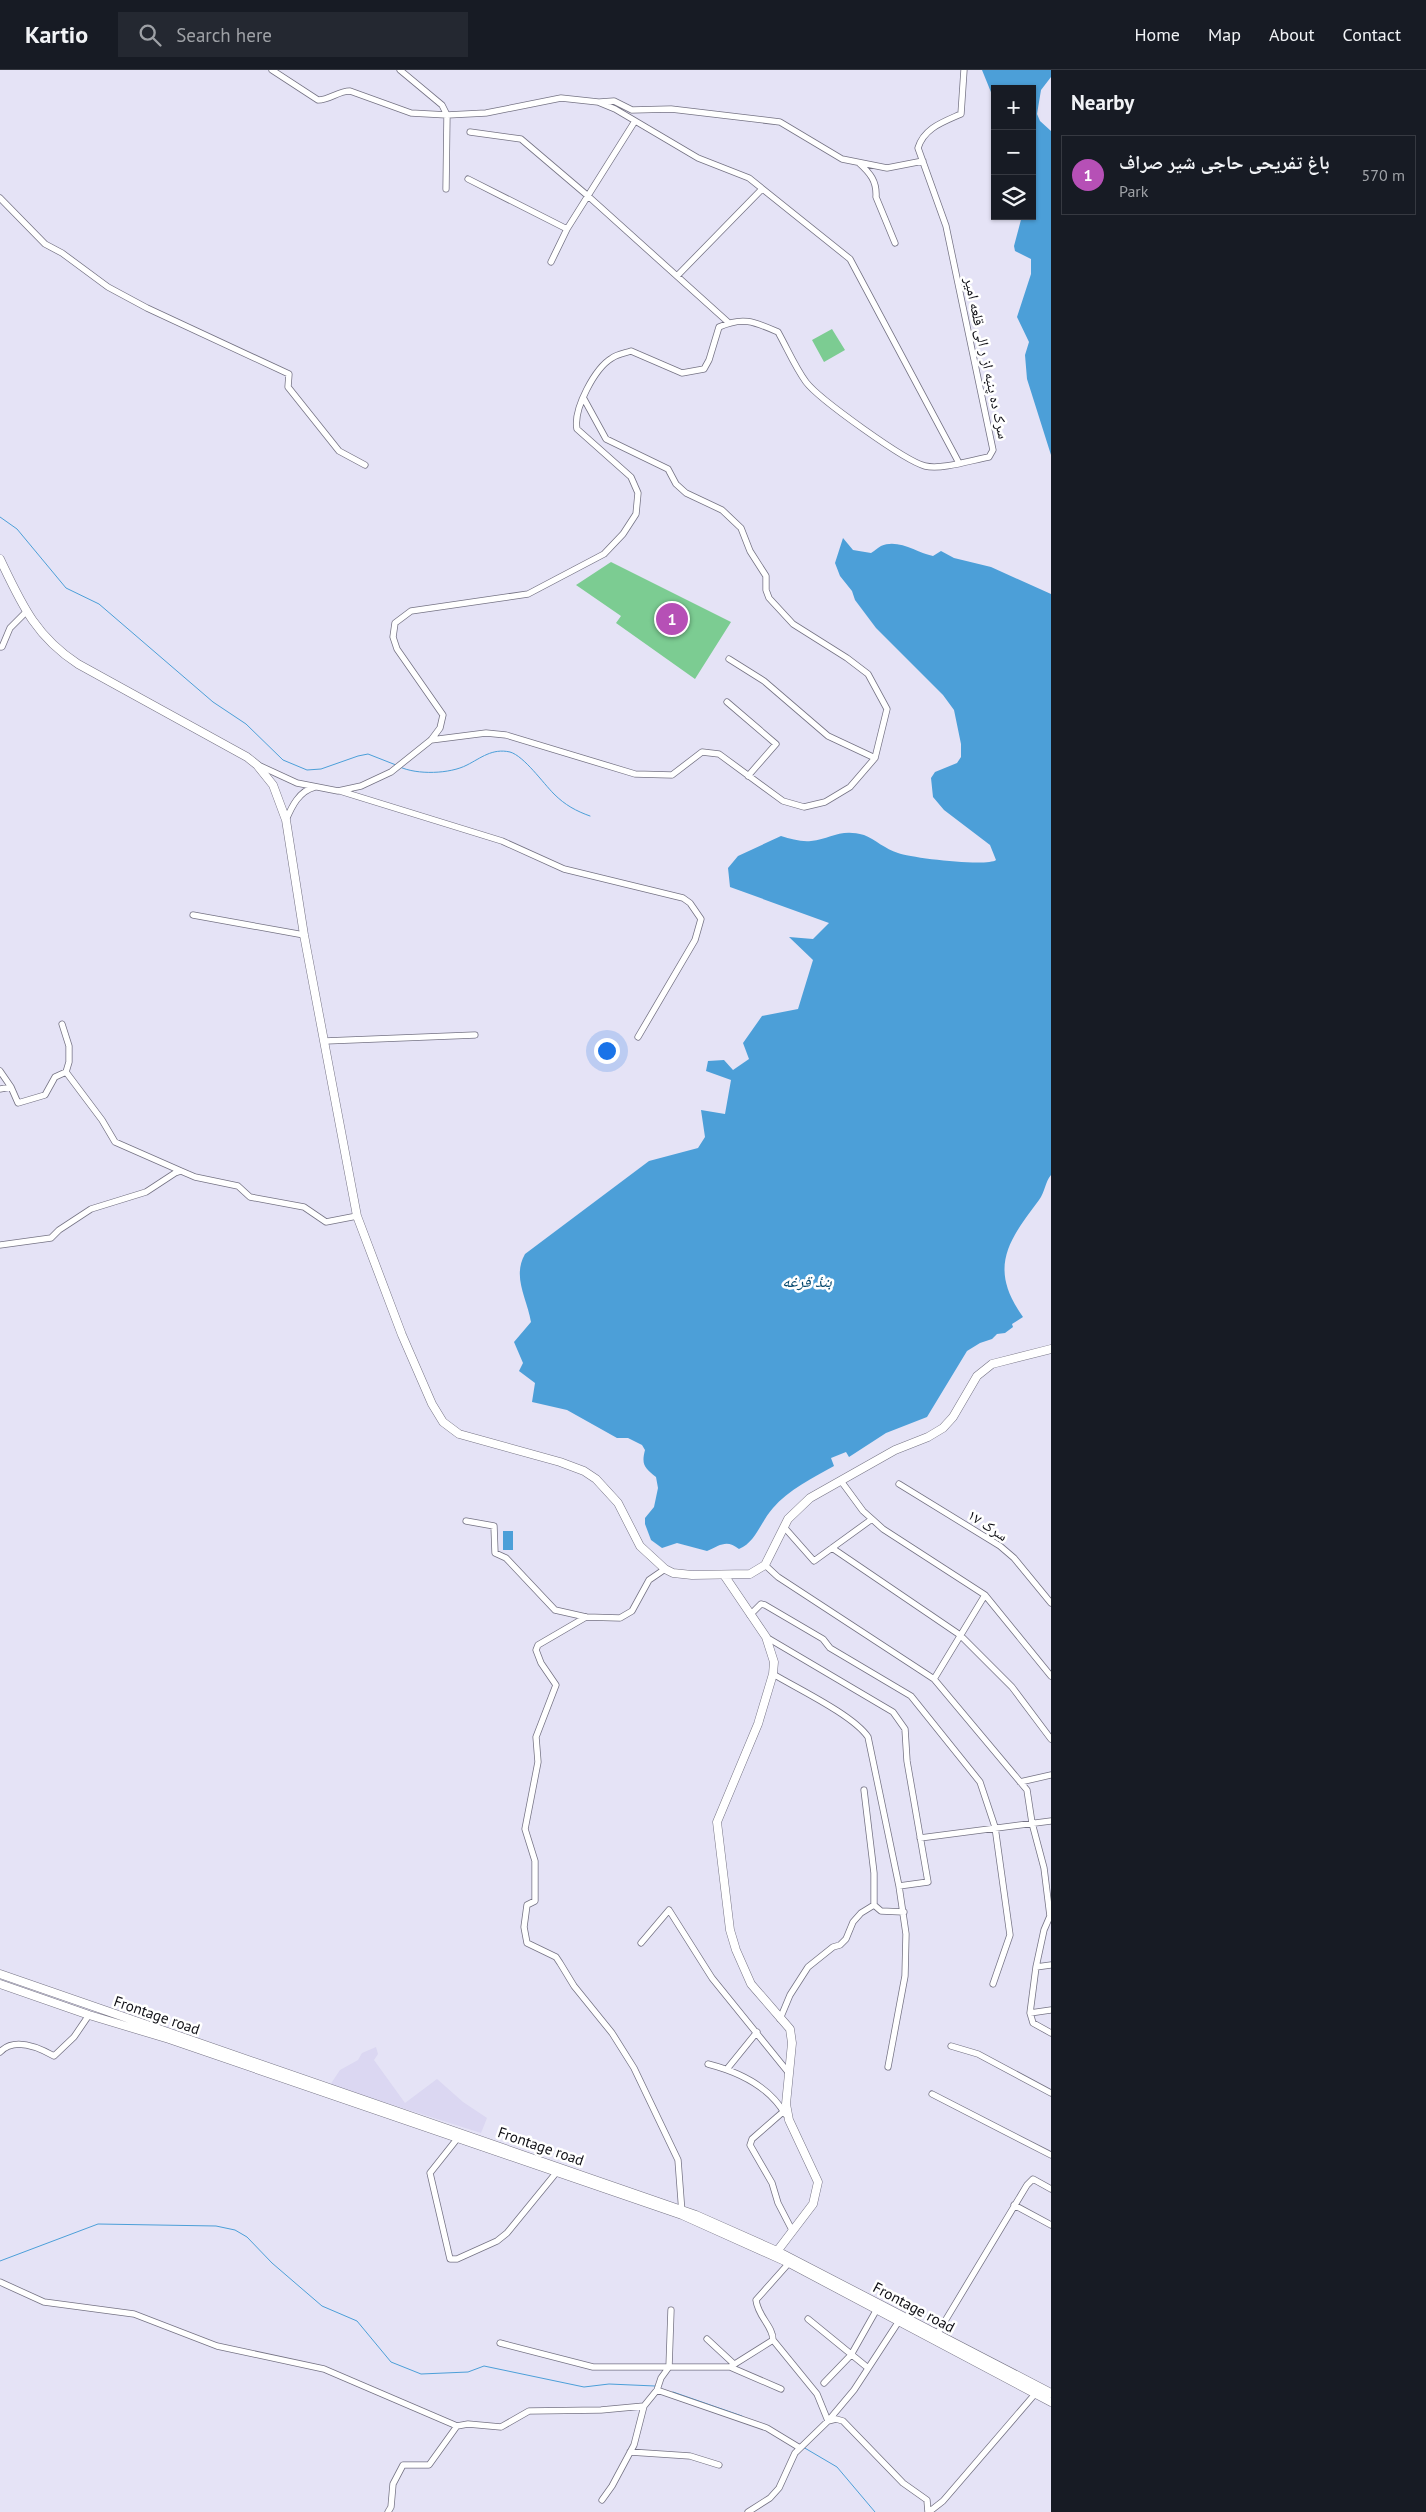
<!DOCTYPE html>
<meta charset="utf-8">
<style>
body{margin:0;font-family:"PT Sans","Noto Naskh Arabic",sans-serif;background:#242831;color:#f1f3f6}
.controls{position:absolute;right:15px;top:15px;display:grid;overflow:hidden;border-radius:0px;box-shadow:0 1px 4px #0004}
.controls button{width:45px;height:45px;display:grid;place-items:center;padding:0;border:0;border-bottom:1px solid #363941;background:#171b24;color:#f1f3f6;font:25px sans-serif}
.you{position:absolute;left:606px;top:980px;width:18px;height:18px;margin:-12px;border:4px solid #fff;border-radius:50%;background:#1a73e8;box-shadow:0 0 0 8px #1a73e833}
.badge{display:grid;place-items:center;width:32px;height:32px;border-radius:50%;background:#b650b6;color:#fff;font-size:16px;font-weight:700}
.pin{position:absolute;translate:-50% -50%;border:2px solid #fff;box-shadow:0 1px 5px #0006}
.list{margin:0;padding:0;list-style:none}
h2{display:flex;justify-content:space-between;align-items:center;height:65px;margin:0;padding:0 20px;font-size:21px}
h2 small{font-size:16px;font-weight:400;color:#9ea1a6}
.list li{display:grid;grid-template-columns:32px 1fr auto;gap:15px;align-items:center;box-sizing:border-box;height:80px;margin:0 10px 10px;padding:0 10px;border:1px solid #363941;border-radius:0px}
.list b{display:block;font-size:19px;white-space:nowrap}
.list p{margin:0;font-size:16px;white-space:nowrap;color:#9ea1a6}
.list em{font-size:16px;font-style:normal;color:#9ea1a6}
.icon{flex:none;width:28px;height:28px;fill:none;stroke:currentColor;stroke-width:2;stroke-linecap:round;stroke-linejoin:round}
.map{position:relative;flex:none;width:1051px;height:2442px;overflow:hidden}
header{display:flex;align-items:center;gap:30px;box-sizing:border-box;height:70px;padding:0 25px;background:#171b24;border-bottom:1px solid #363941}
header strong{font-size:24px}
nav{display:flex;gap:28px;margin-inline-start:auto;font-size:18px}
.search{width:350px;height:45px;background:#242831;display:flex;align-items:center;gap:12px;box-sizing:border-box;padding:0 18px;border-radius:0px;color:#9ea1a6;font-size:19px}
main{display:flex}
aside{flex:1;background:#171b24}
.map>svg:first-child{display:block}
.built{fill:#dbd7f2}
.green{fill:#7ccc92}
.water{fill:#4c9fd8}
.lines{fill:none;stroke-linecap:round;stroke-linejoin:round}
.stream{stroke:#4c9fd8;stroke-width:1}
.minor-casing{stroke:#757384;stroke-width:7}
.major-casing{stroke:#757384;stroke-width:9}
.minor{stroke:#fff;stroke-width:5.5}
.major{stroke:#fff;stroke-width:8}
.labels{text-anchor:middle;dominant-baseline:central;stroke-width:5;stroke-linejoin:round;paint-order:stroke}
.street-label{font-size:15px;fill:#0e0e14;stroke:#fff}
.water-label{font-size:16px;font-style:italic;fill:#02476d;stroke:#fff}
</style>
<header>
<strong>Kartio</strong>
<div class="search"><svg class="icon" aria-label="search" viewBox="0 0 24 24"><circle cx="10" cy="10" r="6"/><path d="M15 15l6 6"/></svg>Search here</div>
<nav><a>Home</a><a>Map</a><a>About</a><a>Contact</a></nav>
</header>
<main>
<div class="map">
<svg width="1051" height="2442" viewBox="0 0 1051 2442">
<rect width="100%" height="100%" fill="#e5e3f6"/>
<path class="built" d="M376 1977 378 1984 374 1990 405 2033 437 2009 463 2032 487 2048 481 2063 330 2015 340 2000 358 1990 362 1983Z"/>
<path class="green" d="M832 259 845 280 824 292 812 270Z
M611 492 731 552 695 609 616 553 621 546 576 515Z"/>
<path class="water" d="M982 0H1051V7L1041 20 1037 44 1040 51 1051 61V385L1027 309 1025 285 1029 272 1017 247 1031 204V189L1015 181 1014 176 1022 146H1032V19H995V32Z
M843 468 853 480 871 483C875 481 877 478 881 476 898 468 918 483 933 486L941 481 954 488 991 497 1051 524V1105C1045 1112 1045 1122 1039 1130 1008 1171 988 1198 1023 1247L1012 1254 1013 1257 1005 1263 997 1264 992 1269 980 1273 967 1281 927 1347 886 1363 849 1387 846 1382 831 1388 834 1396C814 1407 788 1420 773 1438 761 1451 756 1472 739 1479 727 1469 720 1475 707 1481L677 1473 662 1478 651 1470 645 1454V1448L654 1437 658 1418 656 1407C645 1398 641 1395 645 1380L642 1375 628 1368H617L567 1340 532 1332 535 1313 519 1301 523 1293 514 1272 531 1252C527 1228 512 1207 525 1184L649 1091 698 1078 705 1067 701 1040 725 1044 731 1010 706 1001 708 991 724 990 733 1000 749 989 743 973 762 946 798 939 813 890 789 867 813 869 829 853 730 817 728 798 738 786 781 766C791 769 801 772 811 771 831 769 840 758 864 765 876 770 885 779 898 783 911 788 987 797 996 790L990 775 944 740 933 727 931 708 935 702 957 693 961 687V674L954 640 943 625 876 558 855 530 852 521 840 506 835 493Z
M503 1461H513V1480H503Z"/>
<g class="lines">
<path class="stream" d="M0 447 17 459 66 518 99 534 213 632 246 654 283 690 307 700 321 699 358 686 368 684 396 695
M400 697C417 705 450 704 467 695 481 688 492 678 510 682 524 686 543 713 554 724 565 735 576 741 590 746
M0 2191 98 2154 216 2156 235 2160 247 2167 272 2193 322 2236 357 2251 391 2292 421 2304 468 2302 484 2296 584 2317 609 2314 655 2316
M673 2322 742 2346
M803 2377 837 2397 875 2442"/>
<g class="minor-casing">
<path id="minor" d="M272 0 318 30C330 30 338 21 350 21L411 43 447 45 486 43 561 28 598 32 615 39 698 88 749 108 850 189 959 393
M400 0 442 35 447 45 446 119
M600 32 614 31 632 40 671 39 780 52 842 89 887 98 923 91
M470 62 521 69 588 126 729 253
M859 93C870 103 877 111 876 127L895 173
M468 109 567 159
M0 128 45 174 62 183 108 217 147 238 289 304 288 317 339 381 365 395
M551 192 567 159 635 51
M677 206 762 119
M0 577H2L10 558 26 542
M729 589 764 611 828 666 875 688
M727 632 776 674 748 706
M431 670 486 663 506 665 635 704 672 705 702 682 719 684 783 731 804 737 825 732 850 717 875 688 887 639 868 604 847 588 793 554 769 528 766 520V506L750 481 741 458 722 440 686 423 676 414 668 399 606 369 584 329
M258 695 297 713 338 721 361 716 391 702 431 670 440 658 443 645 397 579 393 567 395 553 411 541 528 524 604 484 623 464 636 444 638 423 631 407 577 359C573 339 595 298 612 288 617 284 625 283 631 281L682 303 704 299 709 290 719 257C743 246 755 252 778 262 787 278 795 297 806 312 819 329 905 391 925 396 942 400 972 390 989 387L993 380 946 156 918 78C924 58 943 52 961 44L964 0
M340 721 502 771 564 799 683 828 690 833 701 849 695 870 638 967
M286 750C292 736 299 721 315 717
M193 845 304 865
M62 954 69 976V992L66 1002 102 1050 115 1072 181 1101
M325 971 475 965
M0 1001 11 1017 18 1033 45 1025 55 1007 66 1002
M0 1019 11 1017
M0 1175 51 1168 59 1160 91 1139 146 1122 175 1103 181 1101 195 1107 238 1116 250 1127 304 1137 326 1152 357 1146
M899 1414 1000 1476 1014 1488 1051 1533
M872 1449 883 1459 985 1525 1051 1606
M466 1451 494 1456 495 1483 506 1488 555 1540 586 1547 620 1548 632 1541 649 1510 665 1499
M784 1457 814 1491 872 1449 863 1441 841 1411
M832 1478 960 1565 1012 1617 1051 1669
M765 1495 778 1507 934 1609 1027 1720 1032 1753 1044 1798 1050 1846 1044 1860 1036 1897 1030 1943 1033 1953 1051 1963
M750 1545 761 1534 765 1535 823 1569 830 1578 911 1626 980 1712 995 1757 1010 1865 993 1914
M586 1547 538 1575 536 1580 541 1593 556 1615 536 1667 538 1692 525 1759 535 1791V1831L527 1835 524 1857 527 1873 556 1887 560 1893 574 1916 612 1963 634 1998 678 2090 682 2143
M766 1567 893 1642 905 1659 907 1691 928 1812 899 1816
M773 1604C798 1619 853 1645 868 1667L899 1816 906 1864 905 1906 888 1997
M934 1609 985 1525
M1020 1712 1051 1705
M864 1720 874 1803V1835L881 1841 904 1842
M920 1768 1051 1751
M641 1873 669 1840 712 1908 788 2002
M1036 1897 1051 1895
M1030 1943 1051 1940
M780 1949 790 1925 808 1897 833 1877 840 1875 846 1869 853 1852 861 1843 874 1835
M951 1976 978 1984 1051 2023
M0 1982C14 1967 38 1977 54 1986L74 1967 89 1945
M708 1994C739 2002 769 2016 785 2044
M727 1999 757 1962
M932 2024 1051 2085
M784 2041 752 2069 750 2075 772 2113 778 2133 792 2160
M457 2069 430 2103 450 2189H457L497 2171 507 2163 556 2103
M1014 2135 1051 2155
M789 2193 756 2230C758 2247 773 2256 773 2270L817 2324 828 2351 836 2349 843 2351 903 2413 927 2430 928 2442
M0 2212 44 2232 134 2244 217 2276 324 2299 457 2356 468 2354 501 2357 529 2341 601 2340 644 2336 657 2320 767 2358 800 2378
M808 2249 868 2298
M936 2266 1027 2115 1033 2109 1051 2119
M707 2269 734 2294
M500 2273 593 2297H669L671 2240
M730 2297 781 2319
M824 2313 851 2285 877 2239
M657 2320 661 2308 669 2297H730L773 2270
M630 2382 690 2386 719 2395
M602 2430 612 2416 634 2375 644 2336
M388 2442 391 2437 393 2414 403 2395H429L457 2356
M748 2442 770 2428 779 2418 795 2383 828 2351 854 2320 899 2251
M929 2442 943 2431 1035 2324"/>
</g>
<g class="major-casing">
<path id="major" d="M0 489C21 533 35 566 78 594L247 687 257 695 273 715 286 750 304 865 357 1146 402 1265 432 1334 443 1352 459 1364 560 1392 584 1401 596 1409 618 1433 640 1476 665 1499 673 1503 692 1505 750 1504 765 1495 788 1449 810 1428 895 1380 928 1367 943 1358 953 1347 977 1306 992 1294 1051 1279
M724 1505 766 1567 774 1592 773 1604 758 1654 717 1752 730 1860 736 1880 751 1914 790 1959 792 1973 786 2034 789 2050 818 2112 813 2134 775 2184
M0 1904 696 2145 777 2181 1051 2323
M0 1914 89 1945 169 1969 682 2145 789 2193 1051 2332"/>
</g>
<use href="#minor" class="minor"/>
<use href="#major" class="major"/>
</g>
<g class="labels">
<g class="street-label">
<text transform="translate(987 288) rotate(78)">سرک ده پنبه از ر الی قلعه امیر</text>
<text transform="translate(988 1455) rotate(33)">سرک ۱۷</text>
<text transform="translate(157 1945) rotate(19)">Frontage road</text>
<text transform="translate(541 2076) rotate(19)">Frontage road</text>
<text transform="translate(914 2237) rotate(28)">Frontage road</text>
</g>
<g class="water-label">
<text x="807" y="1211">بندٔ قرغه</text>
</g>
</g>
</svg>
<div class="controls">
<button>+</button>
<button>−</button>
<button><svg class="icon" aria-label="layers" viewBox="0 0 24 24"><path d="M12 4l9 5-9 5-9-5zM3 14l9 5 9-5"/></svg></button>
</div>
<div class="you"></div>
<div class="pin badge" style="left:672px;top:549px">1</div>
</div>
<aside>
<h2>Nearby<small></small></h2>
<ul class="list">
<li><span class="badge">1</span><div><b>باغ تفریحی حاجی شیر صراف</b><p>Park</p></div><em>570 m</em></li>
</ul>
</aside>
</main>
